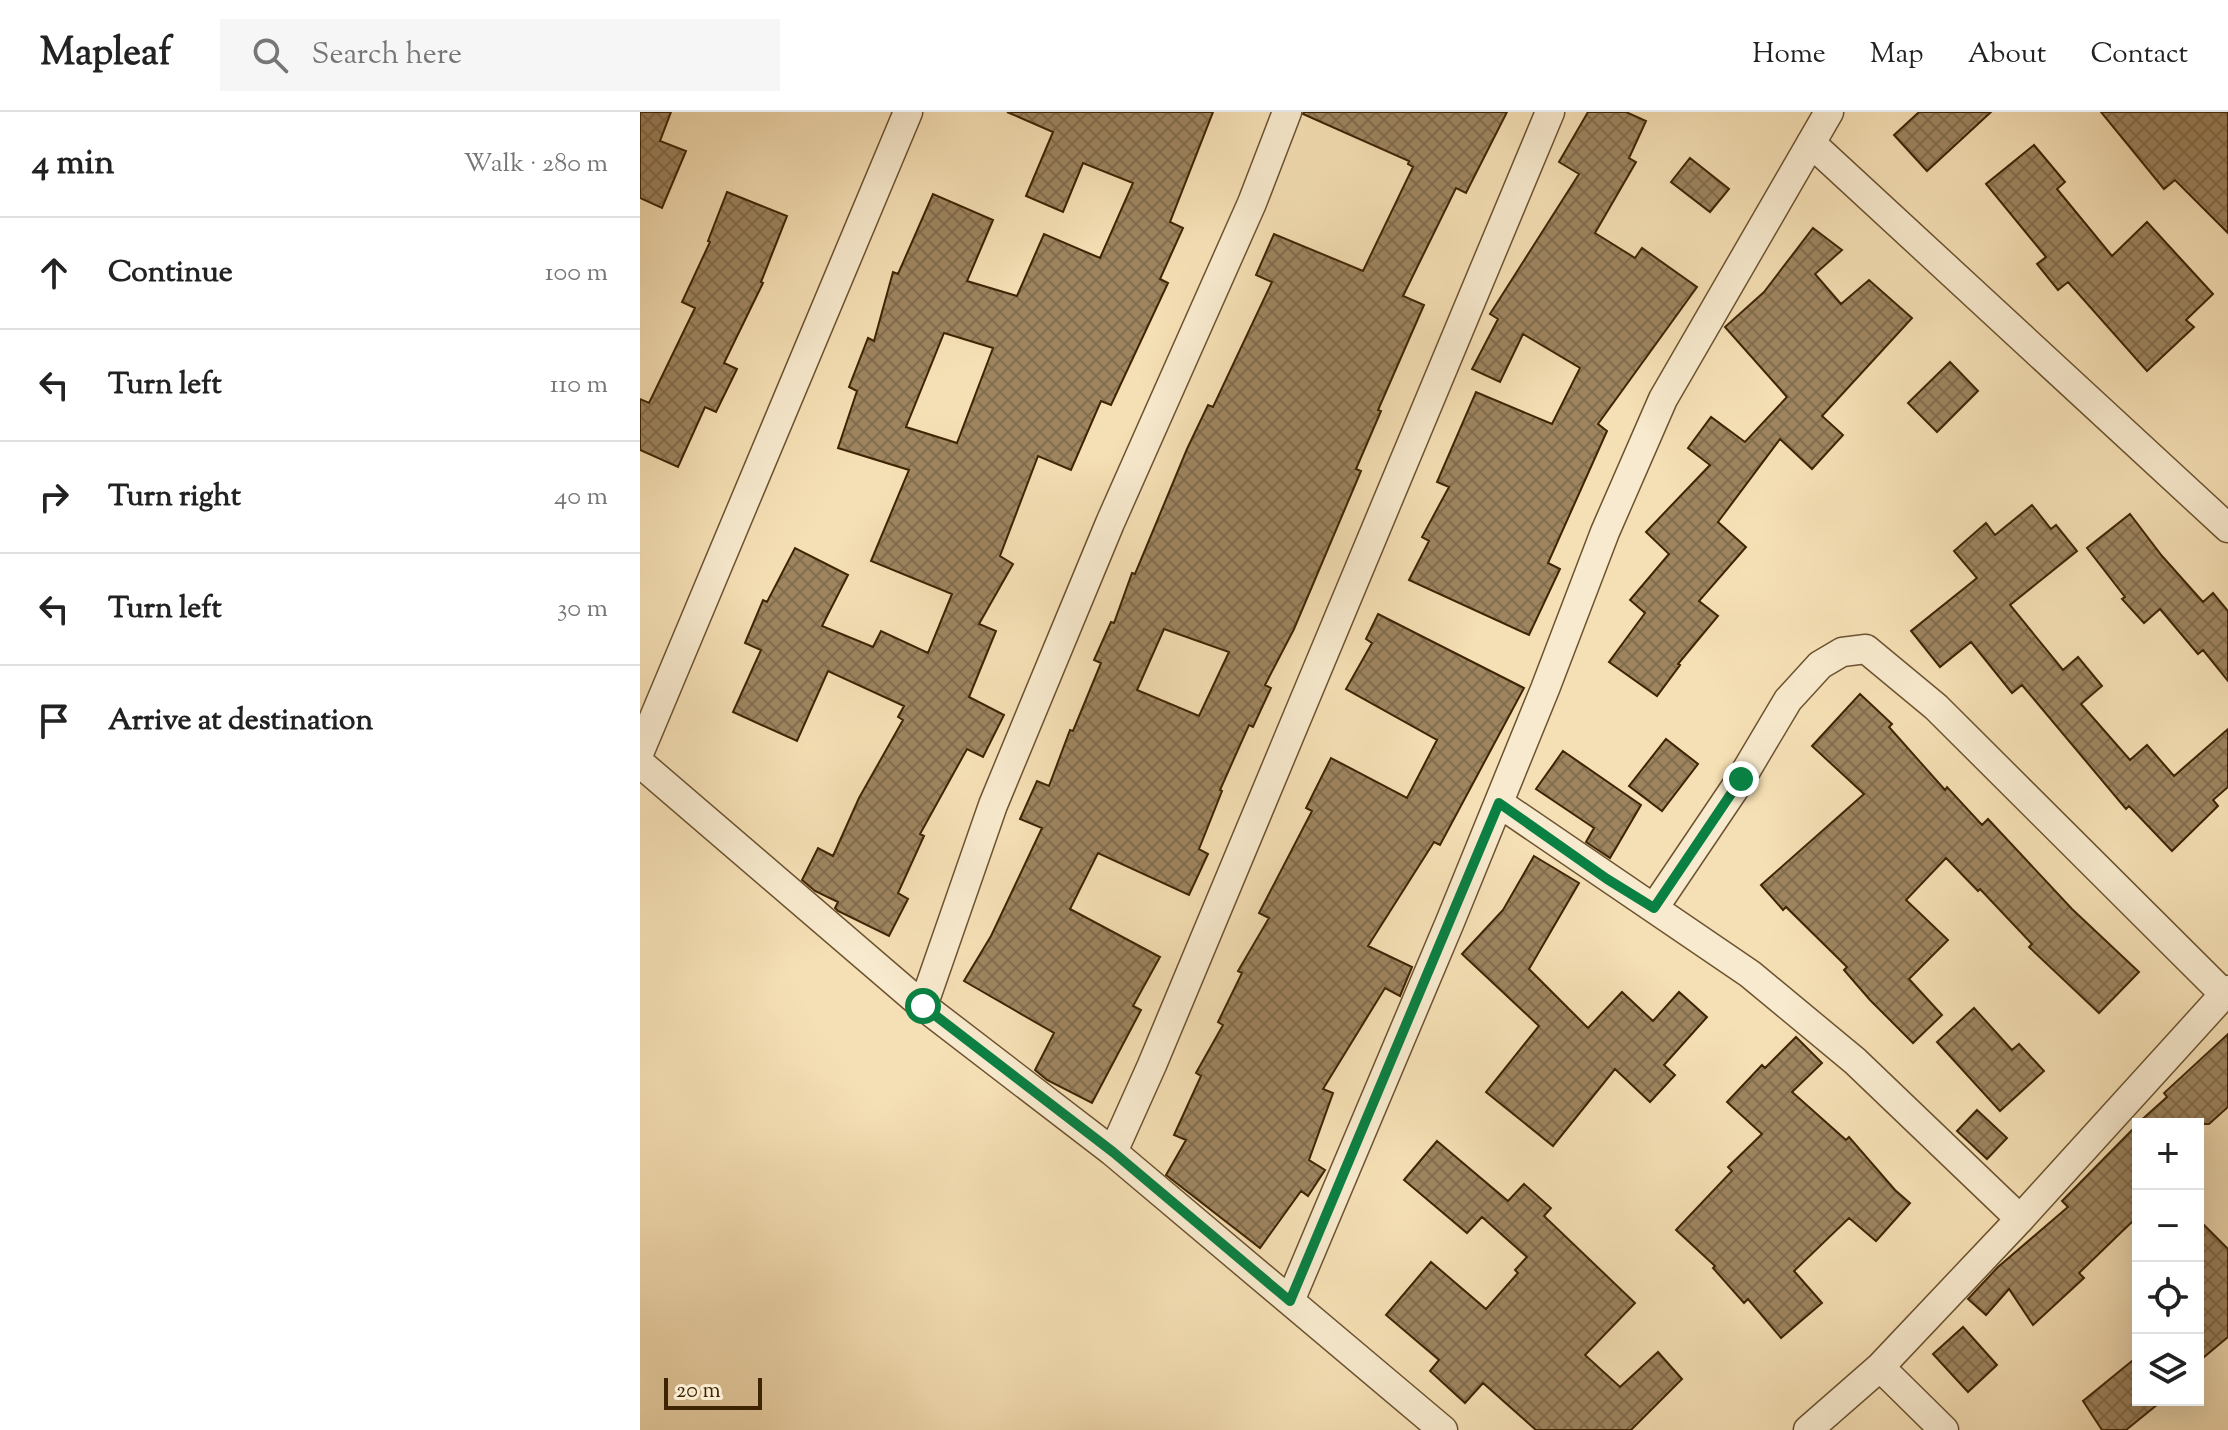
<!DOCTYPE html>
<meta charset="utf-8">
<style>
body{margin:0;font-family:"Sorts Mill Goudy",serif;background:#f6f6f6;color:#222}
.controls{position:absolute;right:24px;bottom:24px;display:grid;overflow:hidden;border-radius:0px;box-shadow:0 8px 32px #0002}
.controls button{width:72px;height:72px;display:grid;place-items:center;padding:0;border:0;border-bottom:2px solid #e0e0e0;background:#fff;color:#222;font:40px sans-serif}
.scale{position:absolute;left:24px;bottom:20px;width:98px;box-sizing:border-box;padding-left:8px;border:4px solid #3f2404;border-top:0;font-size:22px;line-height:28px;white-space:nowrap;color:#3f2404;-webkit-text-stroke:6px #f8eace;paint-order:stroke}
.stop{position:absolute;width:24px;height:24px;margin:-18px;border:6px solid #0b8043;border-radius:50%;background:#fff}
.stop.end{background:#0b8043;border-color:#fff;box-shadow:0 2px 8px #0008}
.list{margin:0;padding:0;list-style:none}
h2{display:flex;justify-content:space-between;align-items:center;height:104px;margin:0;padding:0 32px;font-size:34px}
h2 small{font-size:26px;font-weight:400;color:#767676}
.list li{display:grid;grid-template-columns:52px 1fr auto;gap:24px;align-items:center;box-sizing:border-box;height:112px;padding:0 32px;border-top:2px solid #e0e0e0}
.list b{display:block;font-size:30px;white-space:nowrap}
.list em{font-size:26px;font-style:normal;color:#767676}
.icon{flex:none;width:44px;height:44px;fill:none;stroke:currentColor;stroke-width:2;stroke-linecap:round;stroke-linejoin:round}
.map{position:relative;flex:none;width:1588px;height:1318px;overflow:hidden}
header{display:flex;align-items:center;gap:48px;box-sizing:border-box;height:112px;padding:0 40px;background:#fff;border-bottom:2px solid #e0e0e0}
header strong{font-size:38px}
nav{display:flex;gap:44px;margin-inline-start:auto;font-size:28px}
.search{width:560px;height:72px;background:#f6f6f6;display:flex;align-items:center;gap:20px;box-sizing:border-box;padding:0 28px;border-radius:0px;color:#767676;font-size:30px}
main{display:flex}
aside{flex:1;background:#fff}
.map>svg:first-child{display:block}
.building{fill:url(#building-cross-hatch);stroke:#3f2404;stroke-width:2;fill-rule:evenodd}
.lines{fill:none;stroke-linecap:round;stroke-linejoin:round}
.minor-casing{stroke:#6c5330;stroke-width:31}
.minor{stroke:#f8eace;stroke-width:28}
.route{stroke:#0b8043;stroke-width:10}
</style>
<header>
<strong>Mapleaf</strong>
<div class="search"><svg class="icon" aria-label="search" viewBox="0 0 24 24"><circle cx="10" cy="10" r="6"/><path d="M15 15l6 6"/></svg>Search here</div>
<nav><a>Home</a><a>Map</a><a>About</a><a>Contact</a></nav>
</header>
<main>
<aside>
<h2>4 min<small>Walk · 280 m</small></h2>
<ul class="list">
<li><svg class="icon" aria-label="ahead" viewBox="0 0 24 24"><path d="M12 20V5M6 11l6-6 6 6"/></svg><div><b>Continue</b></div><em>100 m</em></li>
<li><svg class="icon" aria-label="left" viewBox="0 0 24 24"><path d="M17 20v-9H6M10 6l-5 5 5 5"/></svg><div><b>Turn left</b></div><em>110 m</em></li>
<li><svg class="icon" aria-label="right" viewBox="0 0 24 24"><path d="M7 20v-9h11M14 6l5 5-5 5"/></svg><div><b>Turn right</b></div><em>40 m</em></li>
<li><svg class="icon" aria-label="left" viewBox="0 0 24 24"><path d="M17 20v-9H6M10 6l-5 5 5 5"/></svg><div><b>Turn left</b></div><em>30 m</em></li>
<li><svg class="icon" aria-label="arrive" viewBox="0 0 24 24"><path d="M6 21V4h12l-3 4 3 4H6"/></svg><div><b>Arrive at destination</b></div></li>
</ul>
</aside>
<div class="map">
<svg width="1588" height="1318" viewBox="0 0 1588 1318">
<defs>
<pattern id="building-cross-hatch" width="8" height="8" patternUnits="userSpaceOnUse" patternTransform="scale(2)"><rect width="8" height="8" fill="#9e8560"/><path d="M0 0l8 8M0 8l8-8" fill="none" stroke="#826d4d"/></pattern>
</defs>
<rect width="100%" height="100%" fill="#f5dfb4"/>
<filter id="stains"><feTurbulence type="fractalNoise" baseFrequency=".0025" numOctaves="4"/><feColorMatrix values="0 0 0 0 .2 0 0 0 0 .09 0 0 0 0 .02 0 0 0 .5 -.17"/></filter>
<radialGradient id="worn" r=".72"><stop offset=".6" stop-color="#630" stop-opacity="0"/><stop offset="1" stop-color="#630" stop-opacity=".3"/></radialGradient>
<path class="building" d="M0 0H31L20 29 46 39 22 96 0 86Z
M367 0H573L530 110 543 116 520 167 528 171 471 293 461 289 431 358 398 344 360 444 373 452 339 512 356 519 329 585 364 603 343 645 327 637 280 722 284 724 258 781 268 787 249 824 198 799 195 796 198 790 175 779 162 768 178 736 193 744 219 686 263 608 258 605 264 594 188 559 157 629 93 600 121 538 105 531 123 488 127 490 155 436 208 463 182 514 233 535 241 519 288 541 312 482 231 449 269 358 198 336 217 279 209 275 228 226 234 229 253 160 258 162 293 82 353 108 327 169 377 184 404 122 460 146 493 71 443 51 423 100 386 84 413 20ZM304 221 353 236 317 331 266 315Z
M664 0H867L826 81 816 76 763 184 784 193 738 298 741 299 716 357 721 359 654 517 625 573 631 576 613 615 609 613 580 678 582 679 559 737 568 742 549 783 458 741 430 797 520 845 493 894 501 898 452 991 407 968 395 958 414 921 324 869 351 824 402 716 380 707 397 669 409 674 430 618 433 619 461 551 454 548 471 510 474 511 492 461 495 462 547 337 568 293 573 295 632 170 616 163 634 122 723 159 773 55 768 52 769 49 663 2ZM524 517 589 540 559 604 497 578Z
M948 0H986L1006 9 989 46 996 50 955 121 995 146 1002 136 1057 175 958 312 967 319 908 451 920 457 889 523 769 468 789 429 782 425 809 375 797 370 836 280 912 312 940 256 883 222 860 270 832 257 858 207 850 202 939 62 919 50Z
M1279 0H1351L1287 59 1254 23Z
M1461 0H1588V121L1535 68 1524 77Z
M1394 33 1425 70 1417 77 1472 144 1507 110 1573 182 1546 208 1554 215 1507 259 1428 170 1418 178 1397 152 1406 145 1346 72Z
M1050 46 1089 77 1070 100 1031 70Z
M87 80 147 104 121 170 123 171 84 251 97 257 76 300 65 295 38 355 0 338V287L9 291 55 196 42 190 70 130 68 129Z
M1173 116 1202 138 1175 162 1201 192 1229 168 1272 206 1182 304 1203 323 1172 357 1140 327 1078 410 1106 435 1059 489 1078 504 1038 552 1040 553 1017 584 969 550 1005 501 990 488 1029 442 1006 420 1070 353 1048 336 1071 305 1105 330 1147 285 1085 215 1124 180Z
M1310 250 1338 279 1297 320 1268 291Z
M1392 393 1411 417 1416 413 1437 439 1370 493 1423 558 1438 545 1462 574 1441 592 1490 648 1507 633 1534 664 1588 617V675L1573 688 1578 694 1532 739 1489 694 1486 697 1382 573 1372 581 1331 530 1300 555 1271 519 1337 466 1314 439 1346 411 1355 423Z
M1490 402 1522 444 1563 490 1573 481 1588 499V569L1563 538 1558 542 1520 497 1504 511 1482 487 1485 485 1447 436Z
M738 502 884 576 800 733 794 730 728 834 772 855 760 884 745 876 683 977 693 981 669 1048 685 1058 668 1084 661 1079 620 1136 526 1063 546 1028 534 1023 561 964 556 961 583 913 578 910 602 861 598 859 629 806 619 801 672 699 666 696 691 646 767 686 797 628 706 577 732 531 726 527Z
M1220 582 1252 612 1249 615 1305 678 1307 675 1342 713 1348 707 1432 797 1499 860 1459 901 1389 835 1392 832 1340 777 1338 779 1306 746 1266 788 1308 828 1269 867 1302 903 1273 931 1230 888 1204 858 1207 855 1146 795 1143 798 1121 773 1224 682 1172 634Z
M1026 627 1058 652 1022 699 989 674Z
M923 639 1001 693 970 746 946 730 954 716 896 677Z
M894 744 939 771 889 857 948 916 982 880 1013 909 1039 880 1067 905 1024 953 1035 963 1010 990 975 957 913 1034 846 980 899 914 822 842 863 798Z
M1334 896 1372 938 1379 932 1404 959 1360 999 1297 930Z
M1588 922V995L1569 1012H1497L1527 985 1524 981Z
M1156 925 1182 951 1152 980 1206 1028 1209 1025 1255 1078 1270 1091 1236 1129 1209 1106 1154 1159 1182 1191 1141 1226 1108 1187 1104 1191 1073 1156 1075 1154 1036 1118 1092 1059 1088 1055 1122 1022 1087 990 1122 953 1125 956Z
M1337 998 1367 1026 1347 1047 1317 1019Z
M1498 1012V1104L1439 1161 1444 1166 1393 1213 1369 1177 1346 1203 1328 1187 1358 1155 1428 1095 1422 1089Z
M797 1029 868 1089 884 1072 911 1096 904 1104 995 1191 945 1243 980 1275 1018 1240 1042 1267 991 1318H896L843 1271 825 1291 790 1259 799 1248 746 1203 791 1150 846 1197 878 1161 875 1158 887 1145 842 1105 827 1121 764 1068Z
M1558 1107 1588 1137V1225L1558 1250Z
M1323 1215 1357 1253 1328 1280 1293 1242Z
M1498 1244V1288H1523L1486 1318H1462L1443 1289Z"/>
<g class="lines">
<g class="minor-casing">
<path id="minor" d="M1171 31 1588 416
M0 639 268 0
M0 651 283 894 473 1040 803 1318
M859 691 1110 862 1215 949 1380 1107
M1014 796 1101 667 1148 588 1180 553 1202 540 1226 537 1296 595 1584 882
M283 894 353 693 470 411 612 91 647 0
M473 1040 512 953 910 0
M650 1189 810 810 905 577 965 420 1023 287 1189 0
M1240 1255 1304 1318
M1168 1318 1240 1255 1380 1107 1588 878"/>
</g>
<use href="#minor" class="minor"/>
</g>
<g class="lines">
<path class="route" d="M283 894 473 1040 650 1189 859 691 967 767 1014 796 1101 667"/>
</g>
<rect width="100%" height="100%" filter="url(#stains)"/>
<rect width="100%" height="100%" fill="url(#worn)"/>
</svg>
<div class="controls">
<button>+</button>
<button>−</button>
<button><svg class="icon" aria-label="locate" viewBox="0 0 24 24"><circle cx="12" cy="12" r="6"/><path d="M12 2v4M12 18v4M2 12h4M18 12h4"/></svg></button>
<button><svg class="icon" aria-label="layers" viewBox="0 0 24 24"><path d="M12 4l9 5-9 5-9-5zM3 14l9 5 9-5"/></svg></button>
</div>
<div class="scale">20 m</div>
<div class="stop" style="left:283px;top:894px"></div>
<div class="stop end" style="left:1101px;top:667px"></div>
</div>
</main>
